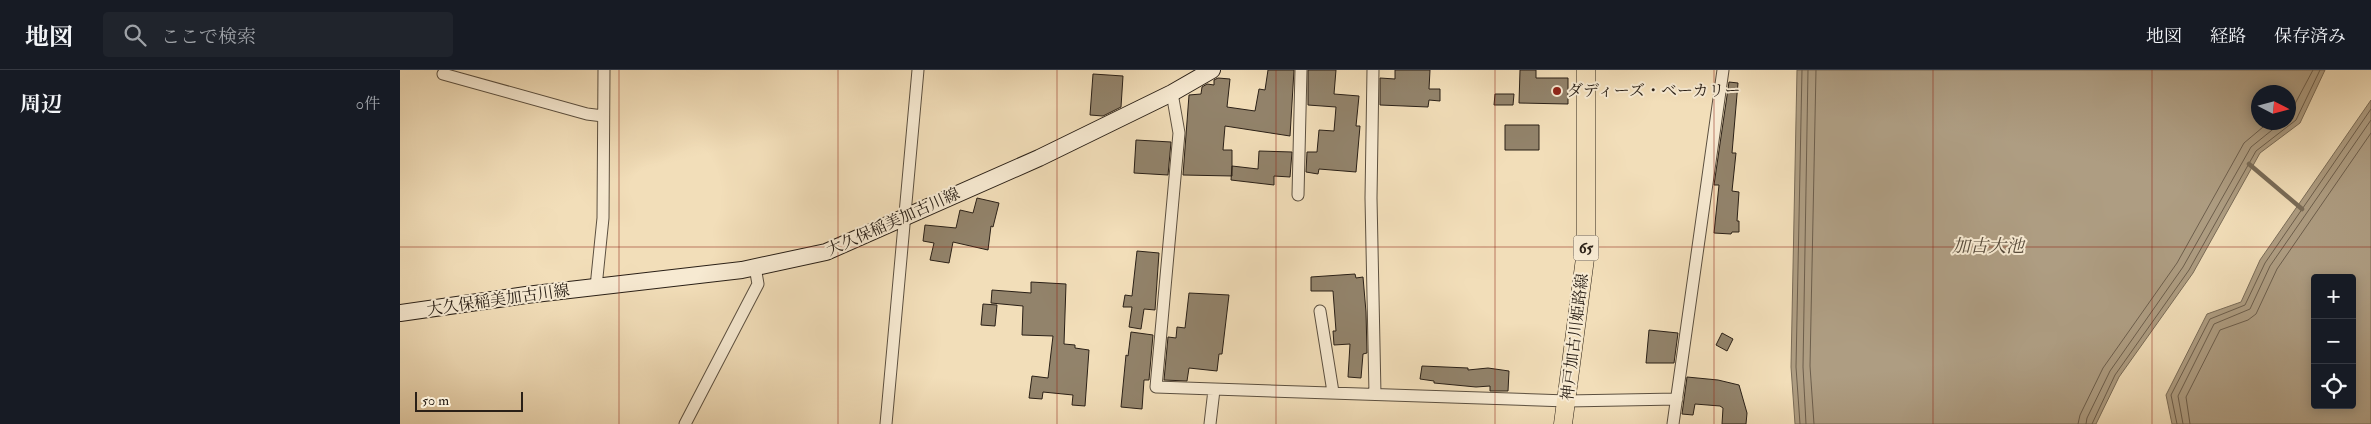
<!DOCTYPE html>
<html lang="ja">
<meta charset="utf-8">
<style>
body{margin:0;font-family:"IM FELL Double Pica","Noto Serif JP",serif;background:#20242c;color:#f1f3f6}
.controls{position:absolute;right:15px;bottom:15px;display:grid;overflow:hidden;border-radius:5px;box-shadow:0 2px 12px #0003}
.controls button{width:45px;height:45px;display:grid;place-items:center;padding:0;border:0;border-bottom:1px solid #363941;background:#171b24;color:#f1f3f6;font:25px sans-serif}
.compass{position:absolute;left:1851px;top:15px;width:45px;height:45px;border-radius:50%;background:#171b24;box-shadow:0 2px 12px #0003;rotate:96deg}
.scale{position:absolute;left:15px;bottom:12px;width:108px;box-sizing:border-box;padding-left:5px;border:2px solid #2a2017;border-top:0;font-size:14px;line-height:18px;white-space:nowrap;color:#2a2017;-webkit-text-stroke:4px #f7ead2;paint-order:stroke}
.list{margin:0;padding:0;list-style:none}
h2{display:flex;justify-content:space-between;align-items:center;height:65px;margin:0;padding:0 20px;font-size:21px}
h2 small{font-size:16px;font-weight:400;color:#9ea1a6}
.icon{flex:none;width:28px;height:28px;fill:none;stroke:currentColor;stroke-width:2;stroke-linecap:round;stroke-linejoin:round}
.map{position:relative;flex:none;width:1971px;height:354px;overflow:hidden}
header{display:flex;align-items:center;gap:30px;box-sizing:border-box;height:70px;padding:0 25px;background:#171b24;border-bottom:1px solid #363941}
header strong{font-size:24px}
nav{display:flex;gap:28px;margin-inline-start:auto;font-size:18px}
.search{width:350px;height:45px;background:#20242c;display:flex;align-items:center;gap:12px;box-sizing:border-box;padding:0 18px;border-radius:5px;color:#9ea1a6;font-size:19px}
main{display:flex}
aside{flex:1;background:#171b24}
.map>svg:first-child{display:block}
.water{fill:#ae9d82;stroke:#796b57;fill-rule:evenodd}
.lines{fill:none;stroke-linecap:round;stroke-linejoin:round}
.shore{stroke:#6c5e4c;stroke-width:1}
.stream{stroke:#796b57;stroke-width:4.5}
.building{fill:#92836b;stroke:#2a2017}
.minor-casing{stroke:#5c5040;stroke-width:13}
.secondary-casing{stroke:#2a2017;stroke-width:18}
.primary-casing{stroke:#2a2017;stroke-width:19}
.minor{stroke:#f7ead2;stroke-width:11}
.secondary{stroke:#f7ead2;stroke-width:16}
.primary{stroke:#f2deb9;stroke-width:18}
.grid{fill:none;stroke:#8f2418;stroke-width:1;stroke-opacity:0.55}
.poi-dot{fill:#8f2418;stroke:#f7ead2;stroke-width:2}
.labels{text-anchor:middle;dominant-baseline:central;stroke-width:4;stroke-linejoin:round;paint-order:stroke}
.shield{fill:#f7ead2;stroke:#685d4f;stroke-width:1}
.shield-label{font-size:15px;font-weight:bold;fill:#2a2017}
.poi-label{font-size:16px;fill:#2a2017;stroke:#f7ead2;text-anchor:start}
.street-label{font-size:16px;fill:#2a2017;stroke:#f7ead2}
.water-label{font-size:18px;font-style:italic;fill:#584c3c;stroke:#f7ead2}
</style>
<header>
<strong>地図</strong>
<div class="search"><svg class="icon" aria-label="search" viewBox="0 0 24 24"><circle cx="10" cy="10" r="6"/><path d="M15 15l6 6"/></svg>ここで検索</div>
<nav><a>地図</a><a>経路</a><a>保存済み</a></nav>
</header>
<main>
<aside>
<h2>周辺<small>0件</small></h2>
<ul class="list">
</ul>
</aside>
<div class="map">
<svg width="1971" height="354" viewBox="0 0 1971 354">
<rect width="100%" height="100%" fill="#f2deb9"/>
<filter id="stains"><feTurbulence type="fractalNoise" baseFrequency=".004" numOctaves="4"/><feColorMatrix values="0 0 0 0 .2 0 0 0 0 .09 0 0 0 0 .02 0 0 0 .5 -.17"/></filter>
<radialGradient id="worn" r=".72"><stop offset=".6" stop-color="#630" stop-opacity="0"/><stop offset="1" stop-color="#630" stop-opacity=".3"/></radialGradient>
<path class="water" d="M1397 0H1925L1900 53 1860 83 1793 203 1719 307 1696 354H1395L1391 297ZM1858 22H1888V52H1858Z
M1971 30V354H1772L1766 325 1807 244 1841 232 1860 190ZM1915 208H1952V335H1915Z"/>
<g class="lines">
<path class="shore" d="M1888 47 1913 0
M1400 354 1396 297 1402 0
M1406 354 1403 297 1408 0
M1414 354 1410 296 1416 0
M1678 354 1680 345 1703 298 1777 193 1844 73 1869 52
M1686 354 1687 348 1710 301 1783 197 1851 77 1882 52
M1692 354 1715 305 1789 200 1856 81 1896 50 1920 0
M1777 354 1771 325 1810 249 1845 235 1865 193 1971 39
M1783 354 1778 326 1814 254 1850 239 1870 196 1971 50
M1790 354 1786 327 1820 260 1848 250 1856 244 1877 199 1971 63"/>
<path class="stream" d="M1849 94 1902 139"/>
</g>
<path class="building" d="M868 0H894L890 66 825 56 823 80H832V106L783 105 789 25 801 24 802 17 807 14 814 15V10L818 8 830 9 827 37 855 41 859 19 865 20Z
M908 0H936L934 24 959 26 956 56H960L956 102 919 99 918 104 906 102 907 82H917L919 60 934 61 936 37 908 35Z
M995 0H1030L1029 19H1040V31L1029 30 1028 37 980 35V8L995 9Z
M1120 0H1136V8H1168V34L1119 33Z
M693 4 723 6 721 37 703 46 690 45Z
M1329 12 1338 13 1332 83H1336L1332 121 1339 122 1337 151H1339V162H1332L1331 164 1314 163 1319 115H1314Z
M1095 24H1114L1113 35H1094Z
M1105 55H1139V80H1105Z
M736 70 771 72 768 105 734 103Z
M859 81 892 82 890 107 874 106V115L831 110 832 96 858 99Z
M577 128 599 133 593 157 591 156 588 180 553 172 549 193 530 190 534 173 523 171 525 155 556 158 560 140 573 143Z
M737 181 759 183 755 240 744 239 741 259 729 257 732 237H723L725 225 732 226Z
M955 204 956 208 963 207 966 242 967 283 963 284 961 308 948 307 950 274 934 275 933 261H936L933 221H911V207Z
M631 212 666 214 664 274 675 275V278L689 280 685 336 672 335 673 325 643 322 642 329 629 328 632 306 648 308 653 266 622 265 623 236 591 233 592 220 631 223Z
M789 223 829 225 822 284H819L817 301 789 298 787 311 764 310 768 267 776 268 777 257 785 258Z
M583 234 597 235 595 256 581 255Z
M1249 260 1278 263 1274 293H1246Z
M731 262 753 265 749 310H744L742 339 721 337 726 285 728 286Z
M1322 263 1333 269 1327 281 1316 275Z
M1022 296 1068 298V300L1088 298 1109 301 1108 321H1090V316L1076 317 1034 313V311L1020 309Z
M1287 307 1318 310 1339 315 1347 343 1346 354H1322L1323 338 1320 336 1295 334 1293 345 1282 344Z"/>
<g class="lines">
<g class="minor-casing">
<path id="minor" d="M973 0 971 128 975 324
M43 4 187 44 203 46
M772 23 779 63 756 317 1167 331 1277 329
M898 125 901 0
M196 217 203 148 204 0
M920 241 933 322
M285 354 358 214 355 197
M486 354 518 0
M810 354 814 320
M1273 354 1323 0"/>
</g>
<g class="secondary-casing">
<path id="secondary" d="M0 243 126 225 342 200 426 182 639 88 772 23 812 0"/>
</g>
<g class="primary-casing">
<path id="primary" d="M1163 354 1186 181V0"/>
</g>
<use href="#minor" class="minor"/>
<use href="#secondary" class="secondary"/>
<use href="#primary" class="primary"/>
</g>
<path class="grid" d="M219 0V354M438 0V354M657 0V354M876 0V354M1095 0V354M1314 0V354M1533 0V354M1752 0V354M0 177H1971"/>
<circle class="poi-dot" cx="1157" cy="21" r="5"/>
<g class="labels">
<rect class="shield" x="1173.5" y="165.5" width="25" height="25" rx="4"/>
<g class="shield-label">
<text x="1186" y="178">65</text>
</g>
<g class="poi-label">
<text x="1167" y="21">ダディーズ・ベーカリー</text>
</g>
<g class="street-label">
<text transform="translate(493 152) rotate(-24)">大久保稲美加古川線</text>
<text transform="translate(98 230) rotate(-8)">大久保稲美加古川線</text>
<text transform="translate(1175 267) rotate(-83)">神戸加古川姫路線</text>
</g>
<g class="water-label">
<text x="1588" y="176">加古大池</text>
</g>
</g>
<rect width="100%" height="100%" filter="url(#stains)"/>
<rect width="100%" height="100%" fill="url(#worn)"/>
</svg>
<div class="controls">
<button>+</button>
<button>−</button>
<button><svg class="icon" aria-label="locate" viewBox="0 0 24 24"><circle cx="12" cy="12" r="6"/><path d="M12 2v4M12 18v4M2 12h4M18 12h4"/></svg></button>
</div>
<svg class="compass" viewBox="-18 -18 36 36"><path d="M0-13l5 13h-10z" fill="#e53935"/><path d="M0 13l5-13h-10z" fill="#9ea1a6"/></svg>
<div class="scale">50 m</div>
</div>
</main>
